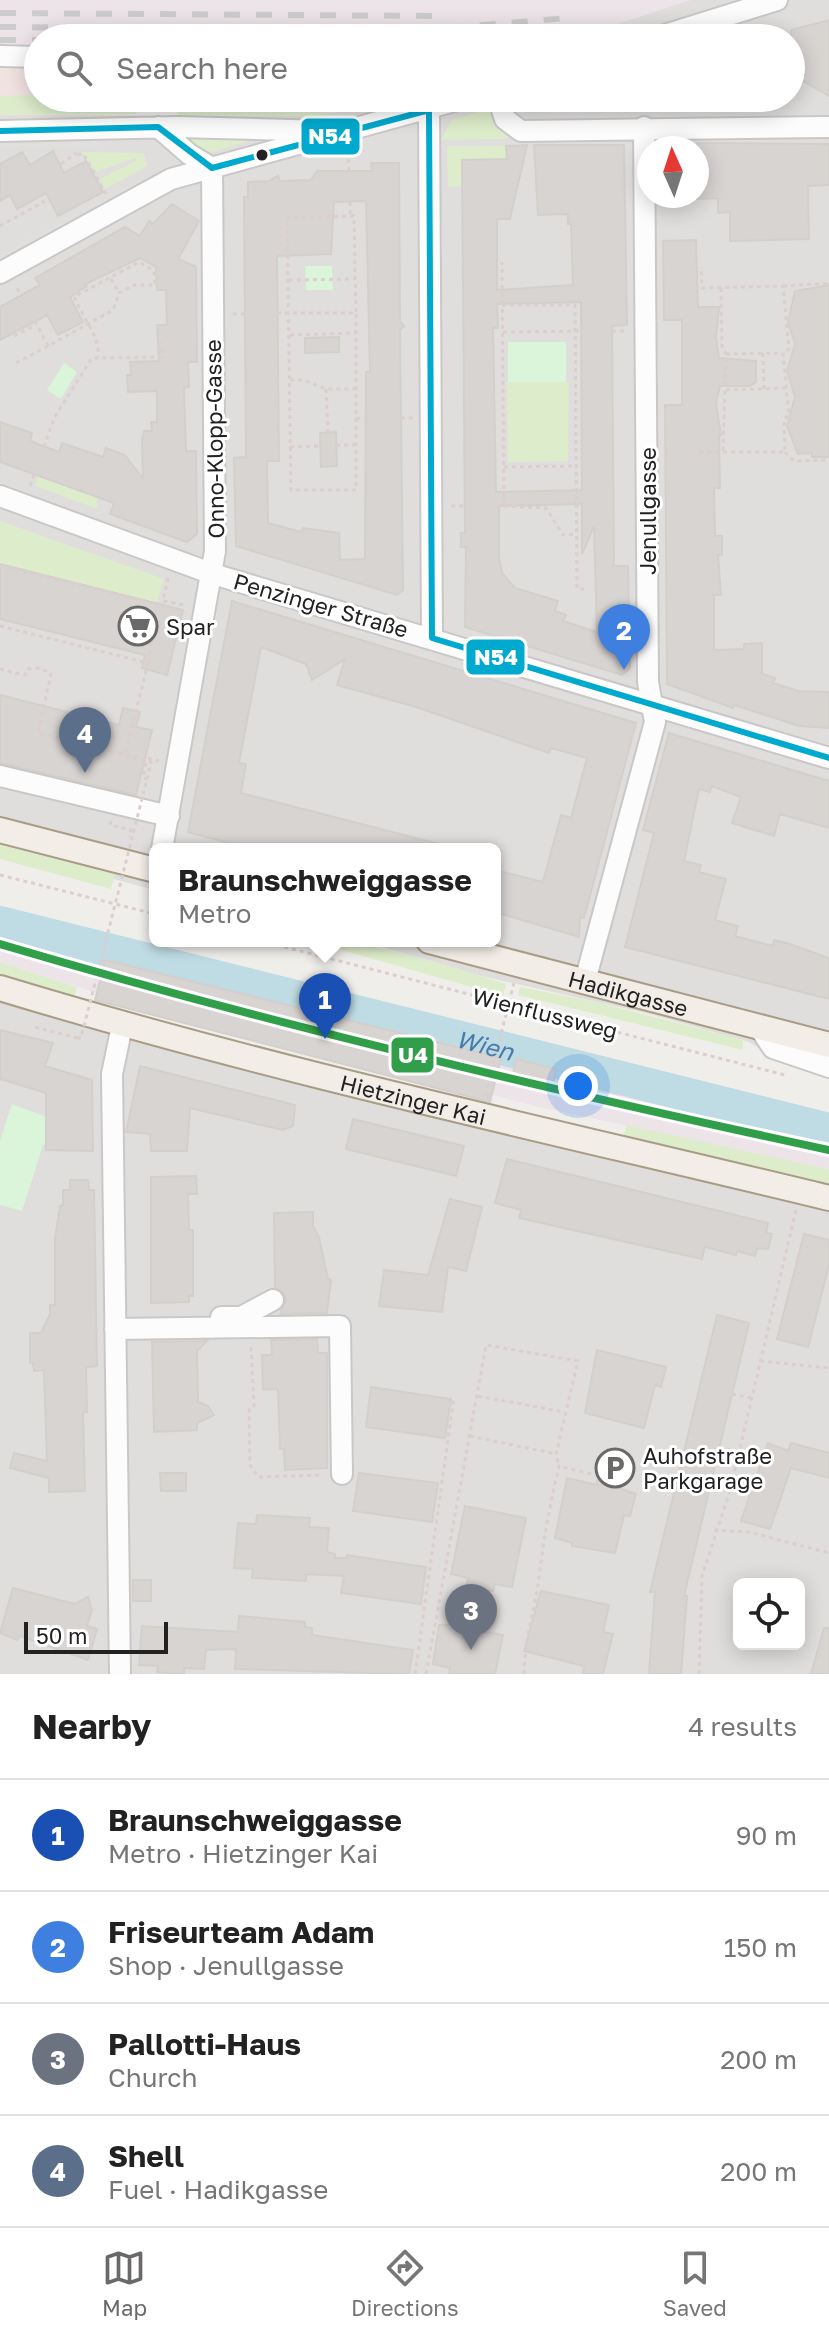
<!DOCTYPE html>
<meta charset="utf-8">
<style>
body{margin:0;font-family:"Golos Text",sans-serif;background:#f2f2f2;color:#222}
.controls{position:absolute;right:24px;bottom:24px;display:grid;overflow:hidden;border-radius:12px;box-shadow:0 4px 20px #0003}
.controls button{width:72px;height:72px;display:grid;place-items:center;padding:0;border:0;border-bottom:2px solid #e0e0e0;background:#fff;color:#222;font:40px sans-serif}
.compass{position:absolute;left:637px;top:136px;width:72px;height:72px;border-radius:50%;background:#fff;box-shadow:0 4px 20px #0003;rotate:357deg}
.scale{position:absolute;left:24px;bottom:20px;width:144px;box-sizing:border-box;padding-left:8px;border:4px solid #222;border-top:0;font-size:22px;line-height:28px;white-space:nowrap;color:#222;-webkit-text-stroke:6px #fff;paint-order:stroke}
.you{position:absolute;left:578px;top:1086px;width:28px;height:28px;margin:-20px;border:6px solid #fff;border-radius:50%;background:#1a73e8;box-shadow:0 0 0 12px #1a73e833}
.badge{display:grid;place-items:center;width:52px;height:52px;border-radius:50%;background:#6a6968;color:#fff;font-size:26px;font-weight:700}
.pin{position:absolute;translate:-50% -66px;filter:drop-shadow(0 2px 4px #0008)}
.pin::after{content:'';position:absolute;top:42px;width:28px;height:24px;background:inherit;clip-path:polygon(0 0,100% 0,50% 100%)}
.popup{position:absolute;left:149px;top:843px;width:352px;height:104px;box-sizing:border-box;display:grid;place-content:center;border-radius:12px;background:#fff;filter:drop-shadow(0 2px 6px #0005);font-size:26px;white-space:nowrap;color:#767676}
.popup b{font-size:30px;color:#222}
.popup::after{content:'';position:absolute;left:50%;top:100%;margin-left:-16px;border:16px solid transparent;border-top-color:#fff}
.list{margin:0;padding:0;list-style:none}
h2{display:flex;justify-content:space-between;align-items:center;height:104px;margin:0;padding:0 32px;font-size:34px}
h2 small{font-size:26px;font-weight:400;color:#767676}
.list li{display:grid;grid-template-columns:52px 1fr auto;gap:24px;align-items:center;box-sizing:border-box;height:112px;padding:0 32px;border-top:2px solid #e0e0e0}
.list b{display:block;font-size:30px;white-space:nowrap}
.list p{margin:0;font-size:26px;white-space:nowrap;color:#767676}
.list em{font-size:26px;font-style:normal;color:#767676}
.icon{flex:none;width:44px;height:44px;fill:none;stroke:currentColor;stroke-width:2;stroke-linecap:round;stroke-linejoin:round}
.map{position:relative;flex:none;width:829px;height:1674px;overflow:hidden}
.search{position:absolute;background:#fff;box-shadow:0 4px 20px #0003;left:24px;right:24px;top:24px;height:88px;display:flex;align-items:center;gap:20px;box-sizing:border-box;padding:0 28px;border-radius:44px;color:#767676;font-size:30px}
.sheet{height:552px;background:#fff}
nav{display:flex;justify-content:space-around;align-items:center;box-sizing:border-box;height:112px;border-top:2px solid #e0e0e0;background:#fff;font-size:22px;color:#767676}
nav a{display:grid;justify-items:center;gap:4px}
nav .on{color:#6a6968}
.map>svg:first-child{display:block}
.residential{fill:#dfdedc;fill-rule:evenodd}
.commercial{fill:#f1e3e1}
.industrial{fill:#ede4e9}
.grass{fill:#ddeccb}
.park{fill:#daf5da}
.parking{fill:#e0dfde}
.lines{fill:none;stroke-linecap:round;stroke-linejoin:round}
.river{stroke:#bfdbe3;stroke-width:34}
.building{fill:#d7d4d2;stroke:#d3d0cc;stroke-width:2;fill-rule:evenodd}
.minor-casing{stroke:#c9c8c7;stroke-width:24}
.major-casing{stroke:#a79c86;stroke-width:28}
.path{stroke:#dccecd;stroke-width:3;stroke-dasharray:4 4;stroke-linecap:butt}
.minor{stroke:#fdfcfc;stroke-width:20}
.major{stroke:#f3ede7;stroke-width:24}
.rail{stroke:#ccc;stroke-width:6;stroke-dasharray:16 16;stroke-linecap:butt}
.path-bridge{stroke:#dccecd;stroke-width:3;stroke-dasharray:4 4;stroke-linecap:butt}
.bus-1-casing{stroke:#fff;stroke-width:12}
.bus-1{stroke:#00a9ce;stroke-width:6}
.metro-1-casing{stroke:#fff;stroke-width:14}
.metro-1{stroke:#319f49;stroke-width:8}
.bus-dot{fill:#222;stroke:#fff;stroke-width:3}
.labels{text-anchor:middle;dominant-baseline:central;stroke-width:6;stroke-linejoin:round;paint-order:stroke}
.street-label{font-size:22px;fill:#222;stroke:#fff}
.poi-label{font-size:22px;fill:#222;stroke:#fff;text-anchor:start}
.water-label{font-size:24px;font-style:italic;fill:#4a7aab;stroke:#fff}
.line-badge{stroke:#fff;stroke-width:3}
.badge-label{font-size:22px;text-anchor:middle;font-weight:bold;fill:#fff}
</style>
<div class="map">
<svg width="829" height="1674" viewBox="0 0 829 1674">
<rect width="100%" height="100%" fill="#f0eeeb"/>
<path class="residential" d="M690 0H829V1058L769 1054 749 1042 646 1013 481 976 361 941H495V849H155V890L0 849V115L308 116 362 109 395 98H791V38H573ZM649 148H697V196H649Z
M0 974 87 1002 358 1072 829 1185V1674H0ZM739 1584H799V1644H739Z"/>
<path class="commercial" d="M0 46H38V97L0 96Z
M45 98H349L205 106 104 107Z"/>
<path class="industrial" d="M0 0H690L573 38H38V46H0Z
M0 932 829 1141V1169L539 1107 97 993 0 962Z"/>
<path class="grass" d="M27 95 104 107H133L137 114 0 115V96Z
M354 98 367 107 308 116 178 115V107Z
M492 107 511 135 505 139 441 140 452 120Z
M170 130 257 139 205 154Z
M447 146H506L507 159 462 160V186L448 187Z
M81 152 144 153 147 166 105 189 100 179 136 161 135 158 96 172Z
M507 382H569L568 461 508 462Z
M38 476 96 497 98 509 35 486Z
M0 521 164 579 157 603 0 564Z
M0 844 115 874 111 889 0 859Z
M310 941C377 941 443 964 506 984L503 996Z
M0 962 77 987 74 999 0 974Z
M520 987 596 1002 743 1040V1050L518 995Z
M626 1125 829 1169V1185L624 1135Z"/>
<path class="park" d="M305 266H332L333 290H306Z
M508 342H566V382H508Z
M64 363 77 372 61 399 47 390Z
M12 1104 46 1117V1144L43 1145 22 1211 0 1205V1141Z"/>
<path class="parking" d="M100 140V146L0 147V141Z
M133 183 148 188 0 269V255Z"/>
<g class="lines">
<path class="river" id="s1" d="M0 923 829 1130"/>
</g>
<path class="building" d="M829 20V96L791 74V30Z
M697 143 829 144V185L808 186 809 239 730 241V212L718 213V198L697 199Z
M527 145 510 219H497V290L573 285 571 224H568V214L538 215 534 145H624L627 325 612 326 614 566H628L630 668 622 675 465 627 466 547H461V533H465L462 160 507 159 506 146ZM581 302 582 490 496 492 493 328H498L497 304ZM582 504V554L594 526 597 632 563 621 566 615 555 611 558 601 515 588 502 573 499 557V506Z
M53 151 64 173 86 161 103 192 58 216 46 193 17 209 10 195 0 201V164L22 152 30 165Z
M371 163H399L400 321 404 326 400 330 403 590 397 595 236 546 234 458 246 457 244 197H248V182L269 181 278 176 280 181 311 180 317 171H372ZM366 201 370 372H366L365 559 340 560 339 533 303 528 301 532 268 523 267 461H279L277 256 331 254 334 202Z
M172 204 199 221 178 259 196 267 197 362H188L189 387 184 388 186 451H196L197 534 187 542 110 514 114 503 0 462V422L32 433 30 441 59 452 62 443 103 457 106 448 125 455 143 479 142 440 144 431H152L151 422H157V391L128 392 127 375H131L130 362 159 361 157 325H167L166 290H157L156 267 140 258 85 284 87 286 70 297 83 322 58 335 47 315 0 340V307L40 285 35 278 125 227 140 236 149 221 153 224Z
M696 240 698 307H719L716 338 719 358 756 361V382L750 386H720L716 403 721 435 719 436 720 488H714L715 536H722V555H718L721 595H714V650L744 649V644L762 643V674L775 678 773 683 799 691 829 692V728L799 726 734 705 733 708 667 684 665 405H682V320H664L663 241Z
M829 285V457H812V453L798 454 787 426 795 397 787 371 795 344 788 322 795 291Z
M339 337V352L305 353V338Z
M336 432 337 466 321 467 320 433Z
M0 564 183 610 167 675 142 668 145 655 0 619Z
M232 601 636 723 584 918 580 917 579 937 495 912V870L543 882 561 815 571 818 587 758 551 748 549 753 416 707 337 685 345 659 312 680 306 664 261 647 239 763 246 764 241 793 439 844 438 849H251L188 832Z
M0 695 119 725 123 708 140 712 136 727 152 730 136 795 0 763Z
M669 733 829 781V828L780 814 774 836 732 823 741 797 712 786 710 792 699 789 684 861 701 865 699 872 726 879 715 920 738 926 735 936 773 946 774 940 790 944 829 958V999L625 947 654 833 643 830Z
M105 960 501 1058 490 1102 95 1000Z
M0 1030 53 1043 45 1066 92 1080 93 1151 46 1150V1093L0 1079Z
M516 1059 556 1069 553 1085 513 1075Z
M140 1066 295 1105 293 1126 282 1130 190 1108 187 1151H151L150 1134 126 1132Z
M353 1119 464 1146 456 1176 346 1149Z
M507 1159 768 1223 766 1233 772 1234 768 1249 757 1248 755 1256 737 1251 736 1255 705 1247 702 1259 519 1218 521 1210 495 1203Z
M196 1176 197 1194H188L189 1230H193V1296H189V1302L151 1303V1177Z
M70 1180H88L89 1190H94L97 1366 86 1367 87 1412H83L85 1491 49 1492V1478L10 1468 14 1453 47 1461 44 1370 34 1371 33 1363H30V1333H41L50 1314V1305H55V1238L60 1206 63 1205V1190H70Z
M450 1199 482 1207 466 1271 448 1267 442 1312 379 1306 384 1270 428 1275Z
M313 1212V1226L319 1237 328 1279 331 1280 327 1313 280 1314 286 1300 284 1293 275 1287 274 1213Z
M804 1234 829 1240V1265L808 1347 777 1339Z
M717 1315 749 1323 684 1596H687L681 1674H649L655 1592H650Z
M317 1339 318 1353H327V1468L285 1470 284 1449H280L278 1389 263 1390 262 1355H272L271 1340Z
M207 1341 197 1351 198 1402 208 1406 214 1415 197 1423V1430L154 1432 152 1342Z
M597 1350 666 1367 661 1387 655 1385 644 1428 585 1413Z
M371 1387 451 1399 445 1438 366 1427Z
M768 1443 788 1451 791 1443 829 1453V1478L791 1468 770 1529 741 1521Z
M160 1473H186V1491H161Z
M359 1473 438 1483 432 1522 353 1511Z
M567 1478 597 1485V1481L636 1494 630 1516 624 1515 615 1553 572 1546V1543L555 1538Z
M465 1506 526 1518 512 1587 495 1584 493 1591 484 1589 481 1631 503 1635 495 1674H449L450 1668 433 1664 439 1625H448L451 1609H462L468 1578 451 1574Z
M257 1515 310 1518 309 1527 329 1528 327 1552 335 1554V1558H346L347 1555 426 1567 421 1604 341 1593 344 1576 306 1574V1581L252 1578 253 1569 234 1568 238 1523 256 1524Z
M133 1580H151V1601H133Z
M13 1588 75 1604 88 1597 92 1610 87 1626 97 1629 88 1660 20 1636 17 1640 0 1633Z
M541 1591 609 1605 603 1632 613 1634 603 1674H583L584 1666 524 1651Z
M239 1616 305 1622V1627L312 1628V1635L413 1650 409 1674 235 1669 236 1649 206 1650 204 1669 184 1668V1674L157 1672 158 1666 139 1665 142 1626 238 1632Z
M824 1628H829V1674H811Z"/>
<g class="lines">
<g class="minor-casing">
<path id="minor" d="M655 38 777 0
M0 56 38 57
M498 98 505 119 521 131 829 127
M429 110 432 638
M158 127 189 154 212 168
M0 131 178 127 326 131
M0 273 171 179 465 98
M0 496 213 574 829 758
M0 776 169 816
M162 849 215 551 212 168
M585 981 655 722 648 682 644 127
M759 1027 773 1048 829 1067
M221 1317H241L273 1300
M115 1329 340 1326 342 1474
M120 1674 112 1074 122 1026"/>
</g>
<g class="major-casing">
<g id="major">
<path d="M0 830 155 870"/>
<path id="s2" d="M429 941 829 1045"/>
<path id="s3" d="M0 988C273 1071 552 1131 829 1198"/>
</g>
</g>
<path class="path" d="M348 151 349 171
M77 154 84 155 106 194
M61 164 76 153
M350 202V217
M0 226 45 201
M111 279 119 293
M289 280 355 279
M783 286 829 283
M17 288 21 295
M721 288 722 348 726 354 723 452
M502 305H575L577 589H588
M277 313H356L354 216 287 218 291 490H356V313
M233 314H245
M35 321 48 346 113 310 119 293 134 285H155L154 271 139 262 74 297 88 324C95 336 99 344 98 357
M612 331H626
M503 332 582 331
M290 335 356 333
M14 336 36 325
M763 353 764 389
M726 354 782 353
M16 363 48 346
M290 380H304L326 389H356
M326 389 328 432
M726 390 785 388
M356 418 365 419
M401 418H413
M336 445H356
M44 447 54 418 92 358 162 357 161 342
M290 447 321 446
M699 452H785L784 419 789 415 783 353 789 349 783 286 702 288 701 267
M785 452 794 461 829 460
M504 467 576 466
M30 486 34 475
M451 506H465
M497 506H504L502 262
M504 506 546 508 563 535 577 534
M0 566 157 604 163 601
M168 578 163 601 184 605
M0 626 148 663 125 755 151 762 144 791
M148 663 157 604
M0 669 25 675 28 669 40 668 51 674 38 733 125 755
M148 758 159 761
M146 763 143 778 147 779
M111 821 110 825 131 830 129 837
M0 875 155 914
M261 941 785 1075
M35 1027 77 1038
M251 1347 254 1406 249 1410 250 1465 258 1477 323 1475
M760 1361 829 1368
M732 1394 752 1398
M478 1396 564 1412
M470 1436 556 1454
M719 1447 739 1452
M714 1530 749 1532 829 1553
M415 1674 454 1397
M426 1674 486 1345 578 1361 556 1454 559 1466
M524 1674C525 1635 536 1606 540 1570 544 1534 551 1501 559 1466L595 1475
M699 1674 702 1576 730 1491 796 1210"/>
<use href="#minor" class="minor"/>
<use href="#major" class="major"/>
<path class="rail" d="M0 13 441 16
M0 27 436 29 567 18
M0 40H38"/>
<path class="path-bridge" d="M77 1038H81L144 791
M491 1098 485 1097 514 983"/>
<g class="bus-1-casing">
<path id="bus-1" d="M0 131 158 127 212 168 429 110 432 638 829 758"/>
</g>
<use href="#bus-1" class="bus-1"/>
<g class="metro-1-casing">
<path id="metro-1" d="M0 944C274 1025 550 1090 829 1150"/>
</g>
<use href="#metro-1" class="metro-1"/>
</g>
<defs>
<g id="supermarket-ring" transform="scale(2)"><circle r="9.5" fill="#fff" stroke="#6a6968" stroke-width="1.5"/><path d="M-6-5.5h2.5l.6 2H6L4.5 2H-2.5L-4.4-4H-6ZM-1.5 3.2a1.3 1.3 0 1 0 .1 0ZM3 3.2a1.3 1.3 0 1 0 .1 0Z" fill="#6a6968"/></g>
<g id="parking-ring" transform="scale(2)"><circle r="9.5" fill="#fff" stroke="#6a6968" stroke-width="1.5"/><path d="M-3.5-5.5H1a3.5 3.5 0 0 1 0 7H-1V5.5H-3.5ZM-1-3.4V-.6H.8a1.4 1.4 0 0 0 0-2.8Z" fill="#6a6968"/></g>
</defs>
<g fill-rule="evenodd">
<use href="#supermarket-ring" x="138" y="626"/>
<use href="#parking-ring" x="615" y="1468"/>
</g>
<circle class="bus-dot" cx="262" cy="155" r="7"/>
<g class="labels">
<g class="street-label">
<text transform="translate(214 439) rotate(-91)">Onno-Klopp-Gasse</text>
<text transform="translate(647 511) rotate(-90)">Jenullgasse</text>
<text transform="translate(321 605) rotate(16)">Penzinger Straße</text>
<text stroke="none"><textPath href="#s2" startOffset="206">Hadikgasse</textPath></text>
<text transform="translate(545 1013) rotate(14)">Wienflussweg</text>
<text stroke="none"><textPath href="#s3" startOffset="428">Hietzinger Kai</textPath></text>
</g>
<g class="poi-label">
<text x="166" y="626">Spar</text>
<text x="643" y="1455">Auhofstraße<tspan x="643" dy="25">Parkgarage</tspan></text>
</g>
<g class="water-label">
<text stroke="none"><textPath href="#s1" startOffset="500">Wien</textPath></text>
</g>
</g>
<g class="line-badge">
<rect x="300" y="117" width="61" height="39" rx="8" fill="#00a9ce"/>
<rect x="465" y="638" width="61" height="38" rx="8" fill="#00a9ce"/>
<rect x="390" y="1036" width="45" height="38" rx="8" fill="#319f49"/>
</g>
<g class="badge-label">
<text x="330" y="144">N54</text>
<text x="496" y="665">N54</text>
<text x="413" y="1063">U4</text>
</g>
</svg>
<div class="controls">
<button><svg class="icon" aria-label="locate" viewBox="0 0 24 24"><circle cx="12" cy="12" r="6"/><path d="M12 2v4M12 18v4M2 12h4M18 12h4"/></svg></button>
</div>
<svg class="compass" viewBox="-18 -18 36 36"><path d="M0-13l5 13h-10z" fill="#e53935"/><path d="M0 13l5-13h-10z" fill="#767676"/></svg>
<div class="scale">50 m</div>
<div class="you"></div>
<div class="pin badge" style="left:325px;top:1039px;background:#1a4fb4">1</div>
<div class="popup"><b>Braunschweiggasse</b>Metro</div>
<div class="pin badge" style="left:624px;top:670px;background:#3f7fe0">2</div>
<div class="pin badge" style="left:471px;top:1650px;background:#6b7280">3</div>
<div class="pin badge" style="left:85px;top:773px;background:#5c6f8a">4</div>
<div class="search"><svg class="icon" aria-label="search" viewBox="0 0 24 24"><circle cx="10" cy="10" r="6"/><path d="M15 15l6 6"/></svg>Search here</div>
</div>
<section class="sheet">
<h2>Nearby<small>4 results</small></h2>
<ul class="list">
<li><span class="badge" style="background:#1a4fb4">1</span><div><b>Braunschweiggasse</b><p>Metro · Hietzinger Kai</p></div><em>90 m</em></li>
<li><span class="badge" style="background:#3f7fe0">2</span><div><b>Friseurteam Adam</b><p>Shop · Jenullgasse</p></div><em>150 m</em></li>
<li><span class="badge" style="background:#6b7280">3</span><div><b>Pallotti-Haus</b><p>Church</p></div><em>200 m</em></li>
<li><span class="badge" style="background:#5c6f8a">4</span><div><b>Shell</b><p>Fuel · Hadikgasse</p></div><em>200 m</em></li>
</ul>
</section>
<nav>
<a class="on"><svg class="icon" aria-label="map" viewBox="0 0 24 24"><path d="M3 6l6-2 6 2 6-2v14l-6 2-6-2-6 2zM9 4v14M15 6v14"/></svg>Map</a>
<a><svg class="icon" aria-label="directions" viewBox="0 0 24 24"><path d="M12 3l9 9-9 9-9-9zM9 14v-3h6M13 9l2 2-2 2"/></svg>Directions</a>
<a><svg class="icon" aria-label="saved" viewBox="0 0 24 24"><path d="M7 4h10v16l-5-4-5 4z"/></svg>Saved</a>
</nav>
